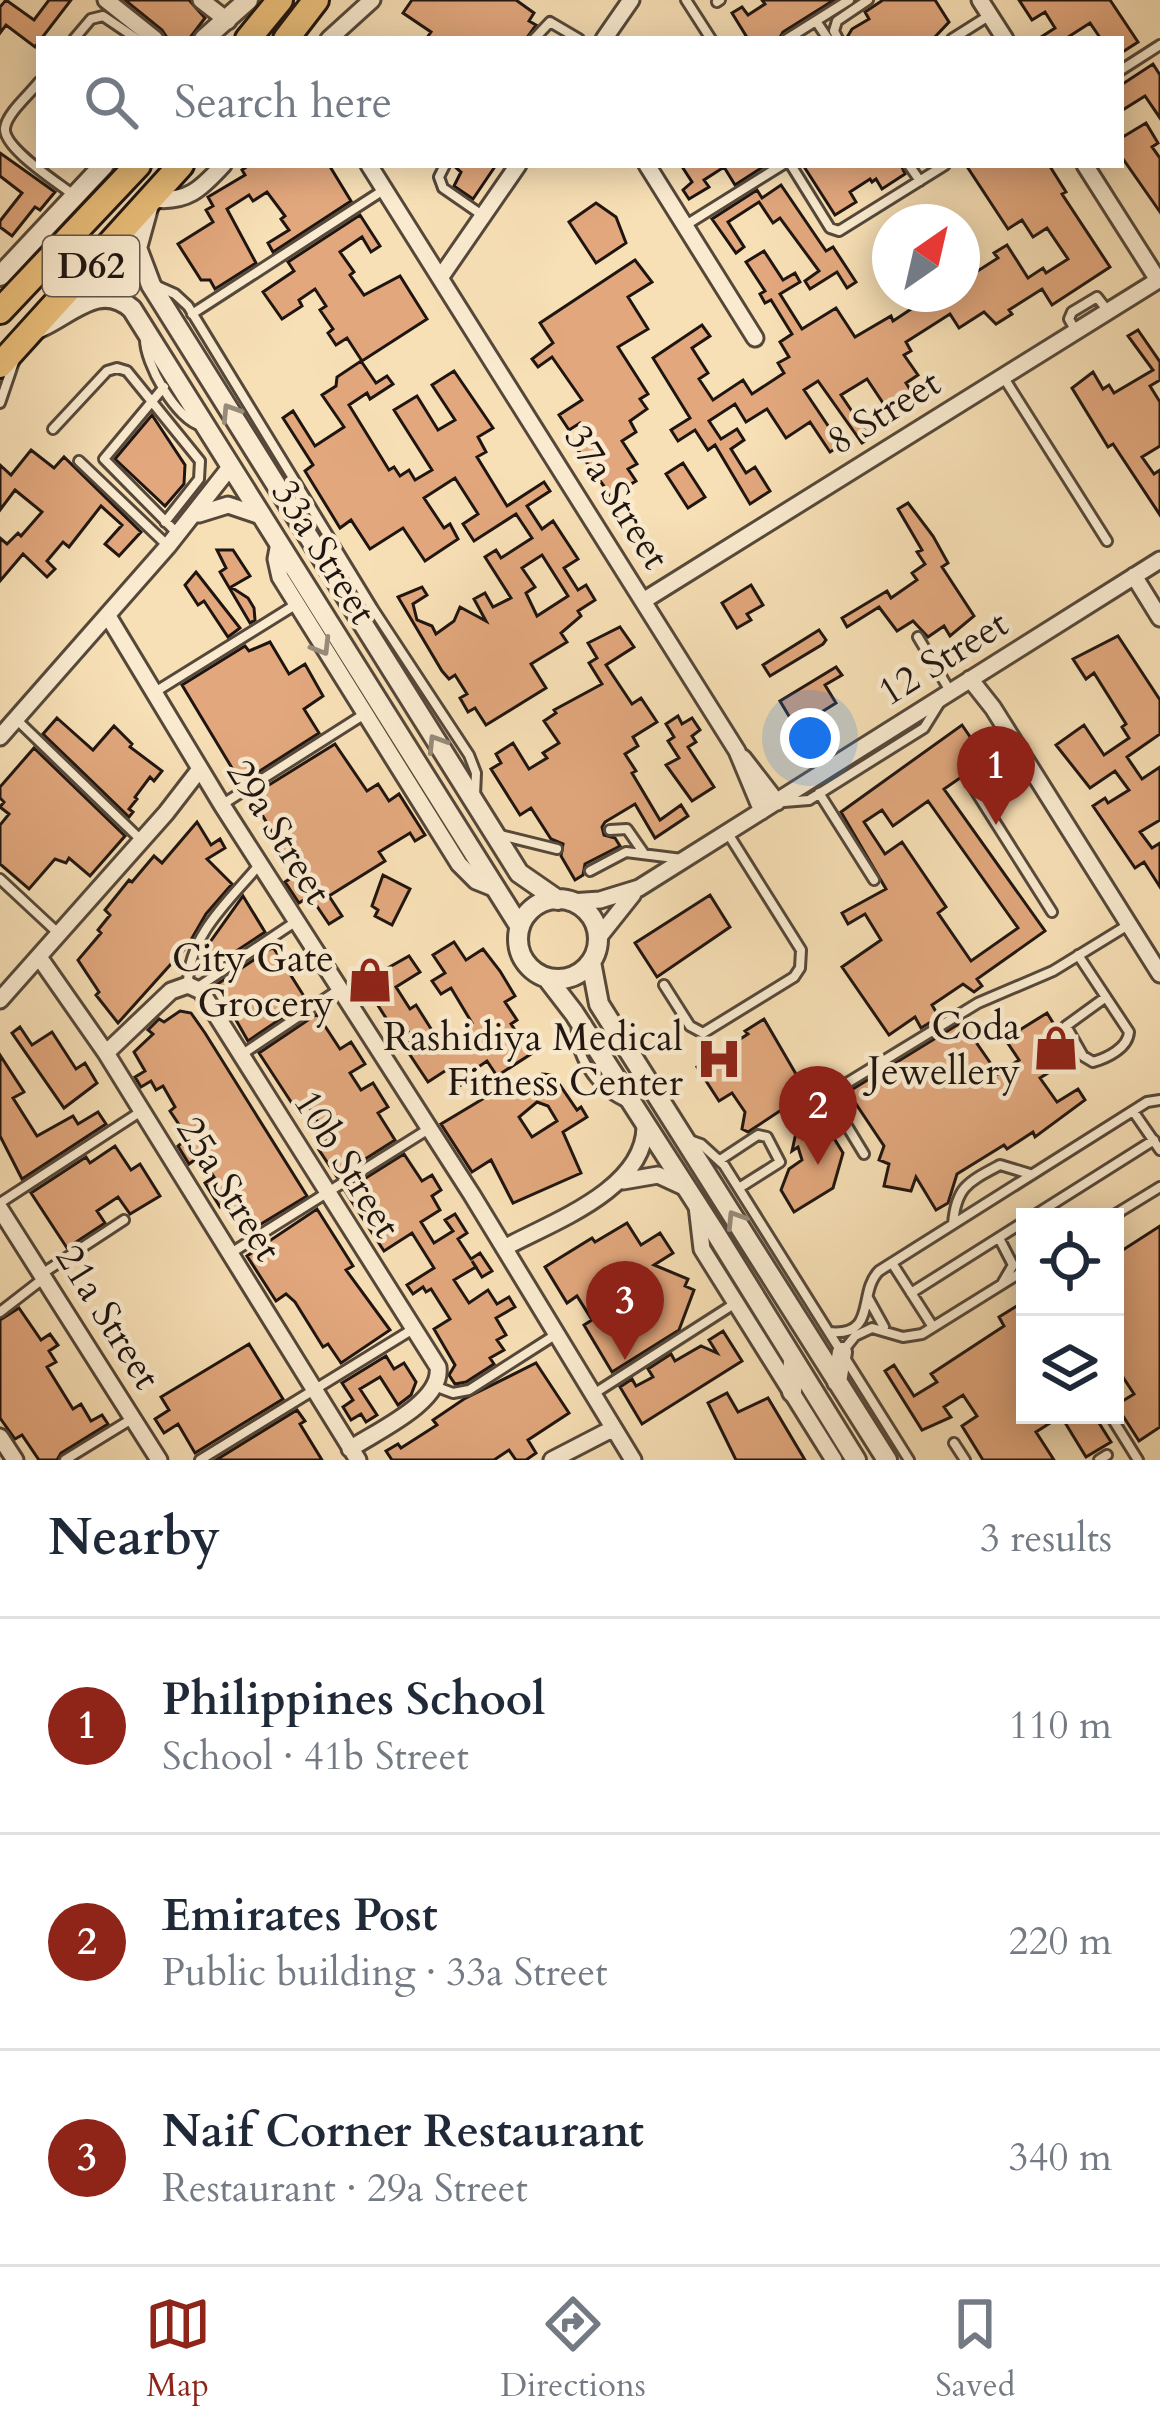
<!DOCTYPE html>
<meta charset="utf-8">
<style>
body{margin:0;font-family:Cardo,serif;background:#f2f2f3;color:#1f2937}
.controls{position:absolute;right:36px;bottom:36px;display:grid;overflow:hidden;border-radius:0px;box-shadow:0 6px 30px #0003}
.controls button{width:108px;height:108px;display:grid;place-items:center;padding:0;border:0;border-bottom:3px solid #e0e1e3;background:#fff;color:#1f2937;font:60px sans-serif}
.compass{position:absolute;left:872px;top:204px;width:108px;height:108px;border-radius:50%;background:#fff;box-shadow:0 6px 30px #0003;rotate:34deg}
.you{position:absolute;left:810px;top:738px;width:42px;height:42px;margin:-30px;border:9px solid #fff;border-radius:50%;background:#1a73e8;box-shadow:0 0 0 18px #1a73e833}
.badge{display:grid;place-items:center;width:78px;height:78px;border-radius:50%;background:#8f2418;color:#fff;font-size:39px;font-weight:700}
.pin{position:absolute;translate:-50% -99px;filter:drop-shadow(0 3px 6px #0008)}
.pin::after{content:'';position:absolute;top:63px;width:42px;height:36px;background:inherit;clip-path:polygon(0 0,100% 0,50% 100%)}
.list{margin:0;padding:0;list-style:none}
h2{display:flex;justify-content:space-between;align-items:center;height:156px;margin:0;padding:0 48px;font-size:51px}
h2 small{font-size:39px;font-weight:400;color:#747a83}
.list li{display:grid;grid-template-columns:78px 1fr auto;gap:36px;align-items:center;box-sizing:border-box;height:216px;padding:0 48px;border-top:3px solid #e0e1e3}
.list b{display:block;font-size:45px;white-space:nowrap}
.list p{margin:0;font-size:39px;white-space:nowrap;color:#747a83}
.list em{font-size:39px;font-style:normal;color:#747a83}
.icon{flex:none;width:66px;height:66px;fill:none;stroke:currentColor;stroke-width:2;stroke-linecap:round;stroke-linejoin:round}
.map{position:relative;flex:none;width:1160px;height:1460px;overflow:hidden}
.search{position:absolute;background:#fff;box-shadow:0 6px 30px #0003;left:36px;right:36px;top:36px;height:132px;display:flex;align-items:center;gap:30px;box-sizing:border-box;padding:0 42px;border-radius:0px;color:#747a83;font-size:45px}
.sheet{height:804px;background:#fff}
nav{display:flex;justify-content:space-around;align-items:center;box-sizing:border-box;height:168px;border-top:3px solid #e0e1e3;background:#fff;font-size:33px;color:#747a83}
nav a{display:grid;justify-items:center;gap:6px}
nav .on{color:#8f2418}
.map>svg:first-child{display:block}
.building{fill:#e2a77d;stroke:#1f1510;stroke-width:3;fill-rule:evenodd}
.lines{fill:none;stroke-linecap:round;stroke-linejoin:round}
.service-casing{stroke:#55483a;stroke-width:14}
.minor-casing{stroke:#55483a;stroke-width:21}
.tertiary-casing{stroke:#55483a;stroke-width:24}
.primary-casing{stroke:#1f1510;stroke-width:30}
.service{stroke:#faebd0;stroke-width:8}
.minor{stroke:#faebd0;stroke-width:15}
.tertiary{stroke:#faebd0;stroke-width:18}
.primary{stroke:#ecc07b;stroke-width:24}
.oneway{stroke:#978b7a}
.labels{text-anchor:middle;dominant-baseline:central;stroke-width:9;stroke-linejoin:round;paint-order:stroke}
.shield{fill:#faebd0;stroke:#61554a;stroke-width:3}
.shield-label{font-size:36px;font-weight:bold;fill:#1f1510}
.street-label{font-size:39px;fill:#1f1510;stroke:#faebd0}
.poi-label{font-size:39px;fill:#1f1510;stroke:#faebd0;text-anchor:end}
</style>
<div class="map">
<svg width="1160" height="1460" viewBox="0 0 1160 1460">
<rect width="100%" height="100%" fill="#f8e0b6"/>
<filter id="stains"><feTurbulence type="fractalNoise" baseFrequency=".00167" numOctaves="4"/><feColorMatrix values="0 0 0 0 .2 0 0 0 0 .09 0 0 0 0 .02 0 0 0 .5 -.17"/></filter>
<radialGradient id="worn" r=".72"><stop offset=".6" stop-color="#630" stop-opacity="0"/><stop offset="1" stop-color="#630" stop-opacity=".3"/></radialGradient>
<path class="building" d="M6 0 34 20 49 0H71L35 47 6 25 0 33V7Z
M125 0H189L205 18 189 39H168L162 30Z
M412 0H516L534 13 529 21 536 25 526 39H426L431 32 403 13Z
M762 0H834L783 32 779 39H748L732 13 742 7 748 15 765 4Z
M883 0H935L949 22 933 39H846L852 29 869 19 865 12Z
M1019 0H1110L1138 42 1121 53V39H1101L1090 23 1065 39H1038L1055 28 1045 12 1032 20Z
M1153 64 1160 75V118L1145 96 1121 111V85Z
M1146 123 1158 143 1152 147 1160 158V212L1121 156V138Z
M0 153 55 192 40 210 35 207 12 236 0 227V221L22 193 0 176Z
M249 165H329L351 201 273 252 268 243 289 230 281 219 285 216 267 192 253 201 249 195 227 209 256 263 215 289 210 280H201L178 244 213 222 206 210 213 206 208 197 245 175 242 170Z
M453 165H496L473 199 454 186 461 172Z
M681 165H766L735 185 724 167 704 180 709 187 689 199 683 190 692 182Z
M803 165H901L905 174 882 189 876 179 872 182 870 179 850 192 856 202 835 215Z
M966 165H1049L1066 192 1062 194 1110 267 1052 305 1042 289 1009 310 1012 314 996 324 984 312 959 328 950 314 906 342 911 351 904 355 918 375 906 383 916 399 901 409 895 400 885 406 867 379 841 395 870 438 862 443 818 381 804 390 841 445 830 452 810 422 786 438 767 409 746 422 735 404 709 421 721 439 737 429 744 440 731 449 746 473 755 467 770 491 750 504 715 445 708 450 695 430 678 441 671 430 690 418 653 358 702 325 710 336 692 348 708 373 699 379 713 400 743 380 752 394 784 373 778 363 789 357 780 342 792 334 771 300 765 303 760 294 765 291 746 262 764 251 783 280 795 273 800 282 780 294 802 329 836 308 855 337 891 316 893 321 934 294H962V281L998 258 994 253 1007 245 1028 278 1043 268 1046 273 1068 259 1047 228 1033 237 1022 220 1008 229Z
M781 185 826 251 833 247 856 282 847 288 837 272 810 289 805 281 819 271 780 218 773 223 759 202 728 222 744 247 736 253 712 219 757 190 762 198Z
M596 203 616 217 626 243 596 263 569 222Z
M360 215 380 246 371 252 362 237 340 252 354 272 350 275 364 295 400 276 427 319 362 361 347 338 336 345 328 333 333 329 320 310 326 306 315 289 299 300 302 306 282 319 263 292 294 271 288 262Z
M635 260 652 282 628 297 648 329 618 347 648 394 640 399 647 409 630 421 636 432 622 441 637 464 628 469 636 481 611 496 577 449 590 440 580 423 569 430 559 415 582 400 552 357 538 367 532 359 553 343 540 323Z
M1138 330 1160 362V380L1150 386 1160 402V446L1142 457 1154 474 1160 470V515L1113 444 1108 447 1072 388 1093 372 1103 389 1109 385 1114 393 1153 370 1128 336Z
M361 361 376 383 387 376 393 384 370 399 367 393 349 405 389 470 394 467 400 476 409 470 415 480 432 470 394 410 417 396 438 430 455 420 432 385 454 371 493 428 478 437 486 452 477 457 507 506 544 482 550 491 527 506 542 529 553 521 578 559 564 568 578 590 586 585 595 600 578 611 581 616 561 633 567 642 531 664 546 688 486 725 475 708 468 712 460 698 467 694 455 675 449 679 442 671 398 597 422 587 427 595 413 604 417 620 432 626 436 634 454 621 460 607 486 621 474 599 485 593 493 607 511 598 485 557 496 550 501 558 532 538 516 514 474 541 463 524 478 514 455 478 424 498 444 528 450 524 458 539 425 561 403 528 370 549 351 520 340 528 305 471 313 465 283 418 293 411 315 446 344 427 322 395 336 386 337 377ZM542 555 568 596 537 616 526 593 535 587 522 568Z
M152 415 185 465 184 484 165 506 115 459Z
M31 450 54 468 64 457 141 532 119 556 105 544 122 525 101 506 69 547 63 542 47 561 55 569 47 577 23 554 0 581V538L7 544 18 533 21 536 42 512 15 490 0 510V465L11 475Z
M683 463 705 497 688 508 666 474Z
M908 503 933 536 948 563 942 567 974 616 950 636 944 626 928 637 913 621 897 631 879 607 847 627 842 618 887 591 891 598 917 580 912 573 925 564 917 552 922 550 898 509Z
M217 550H233L250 576 231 587 248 598 254 608 255 620 250 623 220 572 226 568Z
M196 572 240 628 228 637 204 601 198 605 185 585Z
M751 585 763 605 747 614 751 620 737 628 722 603Z
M620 627 634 647 606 665 632 704 641 698 657 722 633 737 638 746 625 754 636 771 632 773 660 820 681 805 688 816 655 838 635 804 605 822 602 827 604 835 615 838 620 846 585 864 583 875 575 880 561 856 563 844 551 839 531 808 520 815 491 769 501 763 496 754 513 743 529 769 547 758 543 753 559 743 544 721 556 713 554 710 602 684 589 663 597 658 588 643Z
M819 630 826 640 823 644 770 676 763 665Z
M1118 636 1160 700V734L1127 757 1142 779 1160 767V820L1140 832 1152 848 1160 843V887L1144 862 1135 868 1093 806 1105 798 1108 803 1129 790 1115 771 1090 788 1056 745 1084 725 1104 755 1129 738 1122 727 1126 724 1094 673 1086 679 1073 659Z
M270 642 289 674 305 664 323 696 304 709 319 733 241 783 182 685 245 646 249 651Z
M836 667 842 675 825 685 836 703 796 728 780 701Z
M678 716 682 724 692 718 700 730 692 736 696 742 688 747 714 787 692 801 666 765 679 758 668 741 674 737 666 724Z
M57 718 93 750 114 726 132 744 130 747 162 771 154 781 150 777 135 797 137 799 129 809 133 812 129 817 43 734Z
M962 725 986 760 944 789 1045 931 977 979 982 986 974 992 963 984 932 1005 939 1017 921 1028 915 1017 889 1035 842 967 881 940 865 914 848 924 842 913 886 889 841 812ZM928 801 1018 928 971 961 938 913 946 907 902 842 885 854 864 822 882 810 893 826Z
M335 744 367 791 378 784 389 801 399 794 425 835 415 841 410 833 379 852 385 861 329 896 342 916 329 924 310 896 299 903 285 882 297 874 251 796Z
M34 748 125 836 90 876 69 858 66 863 55 859 29 889 0 864V825L9 814 0 807 4 802 0 798V787Z
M197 822 211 845 220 839 225 848 207 859 232 884 206 914 188 945 118 1023 96 995 99 992 78 960 101 933 98 930 110 915 105 910 129 880 132 882 154 856 162 863Z
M383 875 410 889 392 925 375 916 378 910 372 906Z
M710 895 730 927 657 977 635 943Z
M243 896 265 932 206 971 200 962 203 952Z
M454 942 466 960 483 949 500 971 515 996 505 1002 517 1020 511 1024 531 1054 497 1076 487 1061 471 1072 474 1077 461 1085 448 1069 428 1082 404 1046 413 1040 403 1023 393 1029 363 982 409 956 420 972 396 987 410 1009 416 1005 445 1051 470 1035 465 1028 472 1023 451 988 441 994 432 981 445 973 433 955Z
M273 947 307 1001 248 1041 216 985Z
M180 1011 191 1013 205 1033 307 1196 248 1232 228 1202 220 1207 205 1183 214 1177 200 1156 189 1164 178 1146 188 1138 170 1111 175 1107 163 1086 156 1090 151 1081 141 1087 135 1077 145 1071 134 1052 153 1034 148 1030 159 1019 164 1022Z
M1047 1013 1074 1057 1040 1078 1057 1102 1078 1089 1085 1100 1035 1137 1033 1132 1007 1149 1004 1145 957 1174 948 1203 936 1210 916 1177 911 1191 884 1186 889 1164 879 1160 884 1146 848 1092 962 1022 998 1074 1019 1060 1005 1039Z
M317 1014 340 1049 351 1042 365 1064 350 1073 361 1090 373 1083 388 1107 378 1113 395 1140 337 1177 319 1150 328 1144 315 1124 318 1122 305 1101 295 1108 259 1053Z
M764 1019 807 1093 748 1132 742 1129 745 1112 732 1093 719 1101 697 1067 748 1034 745 1031Z
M20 1027 32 1045 52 1032 76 1069 85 1063 97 1083 64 1108 12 1033Z
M0 1055 24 1092 13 1098 37 1136 73 1116 78 1124 98 1112 106 1124 22 1179 0 1136Z
M542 1074 553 1075 577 1110 581 1107 587 1117 563 1132 581 1173 513 1203 491 1160 472 1172 441 1124 506 1085 511 1093ZM537 1102 548 1106 557 1121 532 1137 519 1117Z
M818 1112 843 1153 833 1188 794 1212 781 1190 789 1169 802 1160 798 1147 792 1151 798 1124Z
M115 1146 131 1170 140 1164 160 1196 130 1214 118 1197 97 1211 105 1223 67 1248 31 1193 86 1157 90 1163Z
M404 1154 422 1181 432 1175 441 1190 432 1196 440 1210 421 1222 434 1243 453 1231 445 1220 455 1214 467 1233 458 1239 471 1259 480 1253 492 1271 482 1277 472 1261 476 1267 454 1280 469 1303 488 1290 497 1304 509 1297 515 1307 496 1318 506 1335 497 1340 504 1350 490 1358 494 1364 466 1382 455 1384 449 1375 455 1365 434 1329 450 1319 431 1289 426 1292 423 1287 413 1294 407 1285 434 1268 412 1233 384 1251 345 1191Z
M317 1209 353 1266 346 1270 390 1330 341 1363 328 1344 323 1347 295 1302 286 1294 276 1301 247 1256Z
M627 1223 641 1245 660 1233 673 1253 654 1265 688 1279 685 1286 694 1290 679 1330 612 1372 584 1325 592 1320 577 1296 567 1303 545 1267 592 1238 595 1242Z
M1160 1226V1427L1139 1441 1116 1405 1134 1394 1115 1365V1255Z
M1025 1301V1415H1094L1111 1442 1086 1457 1061 1416 1036 1432 1054 1460H983L962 1426 977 1416 963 1395 944 1407 951 1417 922 1430 885 1371 894 1365 914 1396 937 1382 931 1374 1004 1326 999 1317Z
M19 1308 41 1340 50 1334 58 1345 49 1351 56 1362 47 1367 73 1409 81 1404 91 1421 102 1415 108 1424 61 1453 57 1460H39L22 1435 15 1439 0 1418V1320Z
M723 1331 742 1361 642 1424 620 1387 632 1379 636 1386 653 1377 648 1369 671 1354 675 1361 701 1346 717 1353 709 1340Z
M249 1344 283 1399 195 1453 178 1424 164 1433 155 1419 169 1410 161 1397Z
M386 1356 394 1369 404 1363 416 1382 411 1395 398 1405 380 1377 360 1389 377 1415 366 1422 361 1414 351 1420 343 1407 353 1400 342 1383Z
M536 1363 569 1413 528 1440 536 1453 526 1460H516L509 1450 494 1460H392L386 1451 398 1444 401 1448 437 1425 433 1420 464 1399Z
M727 1393 738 1412 768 1398 805 1460H736L708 1403Z
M297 1410 305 1421 300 1424 322 1460H216Z"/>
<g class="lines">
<g class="service-casing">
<path id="service" d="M686 0 711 39
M717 2 720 0
M816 21 828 39
M74 39 91 19 103 16 137 39
M534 39 550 22 579 39
M787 39 849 0
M838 39 834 31 837 21 868 0
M952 39 990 15
M1121 70 1160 45
M39 82C30 94 7 113 5 128 3 148 57 182 72 194
M445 165 439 177 443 188 482 215
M791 165 830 228 839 231 945 165
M909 165 920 181
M686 225 782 165
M157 286 175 294 188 306 373 609 469 755 476 773 475 795
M192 314 382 191
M1076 331 1069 319 1072 312 1097 297 1107 310
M145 338C144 363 177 421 202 426
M1004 378 1107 541
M164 387 104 459 177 533
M0 403 15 359
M53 429 107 371 117 368 127 371 200 461 199 479 165 522
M79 461 167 545
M918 637 950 691
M155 692 295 605
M17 720 140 839
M1018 747 975 777 973 787 1052 912
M819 793 874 880
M784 802 809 800 924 728 942 699
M223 804 363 715
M610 830 627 829 643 852
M500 835 557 849
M590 871 626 852 682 859
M0 879 58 933
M1078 955 1129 1032C1128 1048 1107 1058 1093 1062L1083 1056 1066 1026 1106 997
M188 983C189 935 230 900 259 865
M664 985 690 1026 703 1033 794 977 800 968 801 950 727 832
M198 987 295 922
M578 1022C570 1051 597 1089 624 1101
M241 1055 338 990
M1133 1111 1160 1150
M687 1139 701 1144 724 1165 909 1460
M864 1154 833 1103 834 1091 978 1003 1053 971 1128 925
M720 1160 758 1135 767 1137 780 1162 739 1188
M0 1203 140 1112
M1032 1217 1154 1140
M1111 1217 1160 1187
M953 1224C956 1187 968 1182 1000 1165L1030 1174
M999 1238 1013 1265 1003 1282
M231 1253 427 1130
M892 1263 933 1327
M43 1273 124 1220
M911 1293 1025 1221
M868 1298 884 1327
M0 1312 44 1278
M829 1332C878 1337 857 1293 879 1271L1147 1102 1160 1100
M843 1351 855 1336 872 1328 903 1337 922 1334 1025 1270
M437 1387 453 1393 469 1390 555 1335
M595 1393 734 1304
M1110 1415 1138 1460
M954 1443 965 1460
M65 1460 130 1420
M200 1460 413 1329
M1099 1460 1107 1455"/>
</g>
<g class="minor-casing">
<path id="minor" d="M106 0 155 39
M201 0 228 21
M980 0 1005 39
M329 39 372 0
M604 39 631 0
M369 165 737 751 762 811
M647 165 755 338
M1085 165 1158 280
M153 199C187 203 201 189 223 165
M440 278 518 165
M199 514 228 505 261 516
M279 543 276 559 280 577 459 864 476 881 496 889
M1134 576 1160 618
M643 601 1160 279
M108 616 222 805 472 1195 633 1460
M970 679 993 708 1160 974
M0 737 168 546 231 466
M743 758 777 802
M570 902 600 900 639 888 1160 560
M598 938 633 894
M39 957 106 1053 358 1460
M0 1000 166 813 200 769
M106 1053 171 991 188 985 201 991 438 1367C443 1402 377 1431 350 1449
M623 1181 658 1175 684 1187
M697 1206 702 1249 834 1460
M0 1209 159 1460
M504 1248C552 1222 644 1190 645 1127
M0 1437 15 1460
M552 1460 612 1429"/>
</g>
<g class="tertiary-casing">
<path id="tertiary" d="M204 39 248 0
M148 208 137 248 151 285 519 873 558 900
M0 276 104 165
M39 328C70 315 100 280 132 309L520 927
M518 939a40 40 0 1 1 80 0a40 40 0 1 1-80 0Z
M591 962 599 1004 887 1460
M547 978 574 1013 715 1232 856 1460
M837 1382 842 1352
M792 1392 793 1359"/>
</g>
<g class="primary-casing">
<path id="primary" d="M248 39 280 0
M286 39 316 0
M0 311 138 165
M0 365 181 165"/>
</g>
<use href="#service" class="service"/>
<use href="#minor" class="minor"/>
<use href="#tertiary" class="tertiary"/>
<use href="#primary" class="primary"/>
</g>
<defs><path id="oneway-chevron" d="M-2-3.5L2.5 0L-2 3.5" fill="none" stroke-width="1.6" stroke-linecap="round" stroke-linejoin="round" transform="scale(3)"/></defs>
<g class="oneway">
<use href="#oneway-chevron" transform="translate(230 412) rotate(-122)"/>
<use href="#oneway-chevron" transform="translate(322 647) rotate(59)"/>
<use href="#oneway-chevron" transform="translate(436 743) rotate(-122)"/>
<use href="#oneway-chevron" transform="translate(735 1219) rotate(-122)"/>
</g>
<defs>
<g id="shop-bare" transform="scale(3.6)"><path d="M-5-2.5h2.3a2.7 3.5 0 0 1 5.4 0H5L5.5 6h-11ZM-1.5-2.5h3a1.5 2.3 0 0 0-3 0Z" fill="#8f2418" stroke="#faebd0" stroke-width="2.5" paint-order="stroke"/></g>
<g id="hospital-bare" transform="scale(3.6)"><path d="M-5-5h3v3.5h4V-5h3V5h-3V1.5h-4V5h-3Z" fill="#8f2418" stroke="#faebd0" stroke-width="2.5" paint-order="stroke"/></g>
</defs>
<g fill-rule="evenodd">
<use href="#shop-bare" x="370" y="980"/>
<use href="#shop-bare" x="1056" y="1048"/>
<use href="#hospital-bare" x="719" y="1059"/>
</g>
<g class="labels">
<rect class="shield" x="43" y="236" width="96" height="60" rx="9"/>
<g class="shield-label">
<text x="91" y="266">D62</text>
</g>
<g class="street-label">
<text transform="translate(884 412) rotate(-32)">8 Street</text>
<text transform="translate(617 497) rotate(58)">37a Street</text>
<text transform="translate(324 552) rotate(58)">33a Street</text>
<text transform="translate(943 658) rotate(-32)">12 Street</text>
<text transform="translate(279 832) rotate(58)">29a Street</text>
<text transform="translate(347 1164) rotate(58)">10b Street</text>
<text transform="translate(229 1189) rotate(58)">25a Street</text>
<text transform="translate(108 1317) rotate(58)">21a Street</text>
</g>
<g class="poi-label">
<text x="334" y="958">City Gate<tspan x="334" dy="45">Grocery</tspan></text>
<text x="1020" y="1026">Coda<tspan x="1020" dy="45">Jewellery</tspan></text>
<text x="683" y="1037">Rashidiya Medical<tspan x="683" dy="45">Fitness Center</tspan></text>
</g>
</g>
<rect width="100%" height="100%" filter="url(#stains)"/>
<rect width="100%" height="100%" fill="url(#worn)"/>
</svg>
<div class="controls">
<button><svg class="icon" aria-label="locate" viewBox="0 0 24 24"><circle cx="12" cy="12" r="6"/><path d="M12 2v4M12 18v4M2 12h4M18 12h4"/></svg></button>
<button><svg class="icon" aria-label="layers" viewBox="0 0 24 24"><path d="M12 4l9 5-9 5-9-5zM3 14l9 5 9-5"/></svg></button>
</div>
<svg class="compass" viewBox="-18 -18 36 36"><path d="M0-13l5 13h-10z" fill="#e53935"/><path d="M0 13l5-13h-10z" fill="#747a83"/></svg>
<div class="you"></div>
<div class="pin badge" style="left:996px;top:825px">1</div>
<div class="pin badge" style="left:818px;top:1165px">2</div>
<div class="pin badge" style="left:625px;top:1360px">3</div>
<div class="search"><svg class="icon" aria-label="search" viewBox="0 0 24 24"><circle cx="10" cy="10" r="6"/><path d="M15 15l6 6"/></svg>Search here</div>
</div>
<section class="sheet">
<h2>Nearby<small>3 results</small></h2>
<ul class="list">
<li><span class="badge">1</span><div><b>Philippines School</b><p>School · 41b Street</p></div><em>110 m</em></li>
<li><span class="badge">2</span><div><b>Emirates Post</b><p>Public building · 33a Street</p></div><em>220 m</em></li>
<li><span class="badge">3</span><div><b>Naif Corner Restaurant</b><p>Restaurant · 29a Street</p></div><em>340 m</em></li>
</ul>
</section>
<nav>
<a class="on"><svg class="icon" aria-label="map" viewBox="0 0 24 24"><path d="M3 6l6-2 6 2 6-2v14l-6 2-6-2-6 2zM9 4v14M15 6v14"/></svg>Map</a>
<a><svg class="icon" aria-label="directions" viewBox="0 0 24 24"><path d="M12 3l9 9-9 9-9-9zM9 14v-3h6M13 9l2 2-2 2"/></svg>Directions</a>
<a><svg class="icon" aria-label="saved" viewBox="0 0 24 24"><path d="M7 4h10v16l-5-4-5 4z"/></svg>Saved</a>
</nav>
